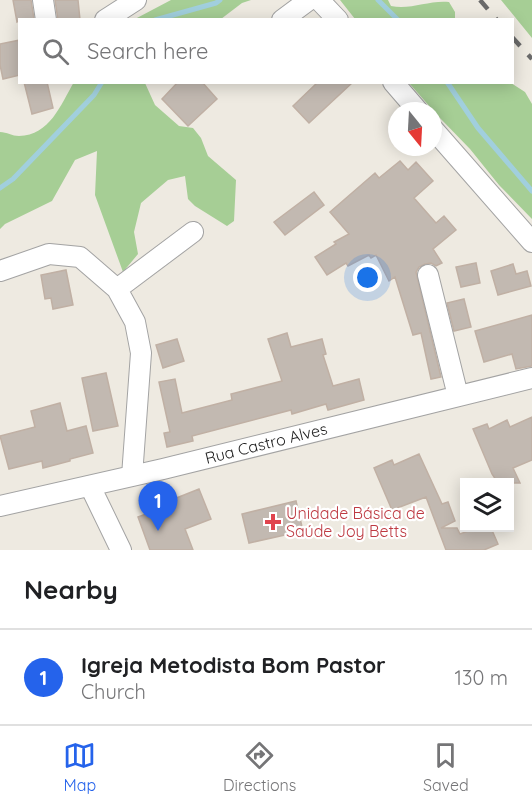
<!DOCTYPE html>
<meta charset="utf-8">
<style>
body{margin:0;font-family:Quicksand,sans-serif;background:#f2f2f2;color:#202124}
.controls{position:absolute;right:18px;bottom:18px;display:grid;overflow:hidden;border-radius:0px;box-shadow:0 3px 15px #0003}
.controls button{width:54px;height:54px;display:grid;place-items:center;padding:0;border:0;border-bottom:2px solid #e0e0e0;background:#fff;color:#202124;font:30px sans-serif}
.compass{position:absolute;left:388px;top:102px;width:54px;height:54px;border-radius:50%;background:#fff;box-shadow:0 3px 15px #0003;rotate:162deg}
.you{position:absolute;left:368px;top:278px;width:21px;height:21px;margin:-15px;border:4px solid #fff;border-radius:50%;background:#1a73e8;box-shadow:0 0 0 9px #1a73e833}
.badge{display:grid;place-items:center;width:39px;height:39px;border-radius:50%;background:#2563eb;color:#fff;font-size:20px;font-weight:700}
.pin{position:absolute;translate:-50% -50px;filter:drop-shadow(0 2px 3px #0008)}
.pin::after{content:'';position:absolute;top:32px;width:21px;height:18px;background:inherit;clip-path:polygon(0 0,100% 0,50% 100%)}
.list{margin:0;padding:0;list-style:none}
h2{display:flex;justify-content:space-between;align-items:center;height:78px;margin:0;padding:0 24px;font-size:26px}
h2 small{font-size:20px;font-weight:400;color:#757577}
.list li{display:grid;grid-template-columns:39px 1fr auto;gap:18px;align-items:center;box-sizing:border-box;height:96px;padding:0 24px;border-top:2px solid #e0e0e0}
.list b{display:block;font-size:22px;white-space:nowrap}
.list p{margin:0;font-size:20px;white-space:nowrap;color:#757577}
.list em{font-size:20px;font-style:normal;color:#757577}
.icon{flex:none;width:33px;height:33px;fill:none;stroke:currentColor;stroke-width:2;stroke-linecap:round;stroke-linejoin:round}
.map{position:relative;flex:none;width:532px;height:550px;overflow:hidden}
.search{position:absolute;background:#fff;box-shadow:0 3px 15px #0003;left:18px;right:18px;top:18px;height:66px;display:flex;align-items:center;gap:15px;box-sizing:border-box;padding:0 21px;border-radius:0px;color:#757577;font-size:22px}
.sheet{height:174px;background:#fff}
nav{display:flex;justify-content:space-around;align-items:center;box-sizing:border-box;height:84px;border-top:2px solid #e0e0e0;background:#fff;font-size:16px;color:#757577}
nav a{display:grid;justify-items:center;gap:3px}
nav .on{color:#2563eb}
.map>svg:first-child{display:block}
.forest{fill:#a6ce95}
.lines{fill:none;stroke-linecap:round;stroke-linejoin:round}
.stream{stroke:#a1cfdd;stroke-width:5}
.building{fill:#c2b9b1;stroke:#c0b0a4;stroke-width:1.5}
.minor-casing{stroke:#a3a3a3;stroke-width:22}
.minor{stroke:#fff;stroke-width:20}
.rail{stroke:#6a6a6a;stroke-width:4.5;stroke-dasharray:12 12;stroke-linecap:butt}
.health-dot{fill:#e0444e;stroke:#fff;stroke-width:2}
.labels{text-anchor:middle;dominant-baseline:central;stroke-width:4.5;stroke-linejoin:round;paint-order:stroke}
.street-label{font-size:16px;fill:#1c1c1c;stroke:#fff}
.health-label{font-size:16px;fill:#be3a42;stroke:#fff;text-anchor:start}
</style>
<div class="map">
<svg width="532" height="550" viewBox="0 0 532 550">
<rect width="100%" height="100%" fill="#eeeae1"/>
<path class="forest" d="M171 0H251L242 3 221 19H135Z
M340 0H388L391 6C411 10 429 0 449 2L455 12V19H355Z
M501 0H532V38Z
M74 82 145 83 155 105 179 126 193 128 201 138 208 156 236 180 234 221 227 226 195 206 188 199 185 176 168 180 141 203 134 232 138 254 123 272 95 195 97 151 75 160 52 201 5 224 0 229V132C7 132 12 136 19 136 50 135 60 106 74 82Z
M409 83H511L525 92 532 104V219L499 185 470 149 438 116Z"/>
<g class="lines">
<path class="stream" d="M378 0 398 20
M155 20 216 3 220 0
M447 82 478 128 532 191
M0 188 13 179 94 95 102 82"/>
</g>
<path class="building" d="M13 0H31L34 19 20 20 17 22Z
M55 0H78L80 20H58Z
M20 40V75L3 79 0 65V44Z
M24 82H47L53 108 32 114Z
M178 82H202L217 99 188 126 162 99Z
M318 82H353L309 123 293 106Z
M400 161 408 170 416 162 433 181 414 198 436 223 444 216 456 230 433 249 442 263 436 266 431 263 425 264 419 267 416 272 441 377 431 379 421 333 413 335 395 277 389 281 376 255 371 258 369 255 348 266 346 263 327 275 315 257 336 244 334 242 349 234 330 212 375 173 379 178Z
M314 192 324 205 285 235 274 222Z
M476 263 480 283 461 287 456 267Z
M513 264 516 274 527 271 531 286 498 295 491 271Z
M66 270 73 305 53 309 51 298 45 299 41 275Z
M464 299 471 327 454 331 447 303Z
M532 315V366L516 369 512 354 484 362 475 331Z
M287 333 291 347 322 339 326 354 323 355 333 386 359 379 364 400 328 410 326 404 292 414 291 410 192 436 193 441 167 447 164 433 170 432 159 382 175 379 182 413 232 400 231 394 282 381 268 339Z
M177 339 184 361 163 368 156 345Z
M106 373 118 426 93 431 82 378Z
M60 403 67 431 86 426 93 453 70 459V461L43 468 42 461 9 469 0 436 35 427 31 411Z
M532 417V460L513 468 520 483H498L492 474 473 429 487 424 489 429 507 420 510 427Z
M419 454 442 504 448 502 455 521 441 528H457L460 534 476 528H491L498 544 484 550H446L426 497 392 510 374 468 392 460 394 465Z
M199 489 211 519 185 529 193 550H150L138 517 176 503 174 499Z
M296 501 303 531 249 543 242 514Z"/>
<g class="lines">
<g class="minor-casing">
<path id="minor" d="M43 0 46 20
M319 0 338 20
M105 20 136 0
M282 20 309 0
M393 82 418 111
M433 129 532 242
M0 271 49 254 80 257 117 289 135 322 141 353 132 476
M428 275 458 396
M117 289 193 232
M90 486 121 550
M0 506 163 469 532 378"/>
</g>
<use href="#minor" class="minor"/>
<path class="rail" d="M480 0 497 20
M512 37 532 59"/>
</g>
<path class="health-dot" d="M270 513h6v6h6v6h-6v6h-6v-6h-6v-6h6z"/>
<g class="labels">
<g class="street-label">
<text transform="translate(266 443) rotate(-14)">Rua Castro Alves</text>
</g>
<g class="health-label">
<text x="286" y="513">Unidade Básica de<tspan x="286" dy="18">Saúde Joy Betts</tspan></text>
</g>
</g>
</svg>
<div class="controls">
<button><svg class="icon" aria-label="layers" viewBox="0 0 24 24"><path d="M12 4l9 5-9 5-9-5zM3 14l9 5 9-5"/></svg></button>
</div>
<svg class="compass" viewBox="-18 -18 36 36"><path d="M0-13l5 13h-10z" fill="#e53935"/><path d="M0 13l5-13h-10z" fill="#757577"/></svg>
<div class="you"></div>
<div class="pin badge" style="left:158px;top:531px">1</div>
<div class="search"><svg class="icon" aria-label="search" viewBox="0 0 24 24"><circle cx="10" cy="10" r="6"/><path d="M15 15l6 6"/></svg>Search here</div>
</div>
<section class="sheet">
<h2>Nearby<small></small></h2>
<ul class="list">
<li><span class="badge">1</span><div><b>Igreja Metodista Bom Pastor</b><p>Church</p></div><em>130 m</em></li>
</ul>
</section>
<nav>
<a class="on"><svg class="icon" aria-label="map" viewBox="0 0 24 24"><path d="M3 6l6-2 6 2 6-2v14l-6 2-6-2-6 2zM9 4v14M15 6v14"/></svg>Map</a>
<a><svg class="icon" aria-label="directions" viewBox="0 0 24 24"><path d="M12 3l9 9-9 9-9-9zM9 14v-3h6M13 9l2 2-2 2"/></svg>Directions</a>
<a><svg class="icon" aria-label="saved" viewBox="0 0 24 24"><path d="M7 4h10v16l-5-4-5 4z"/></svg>Saved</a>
</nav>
